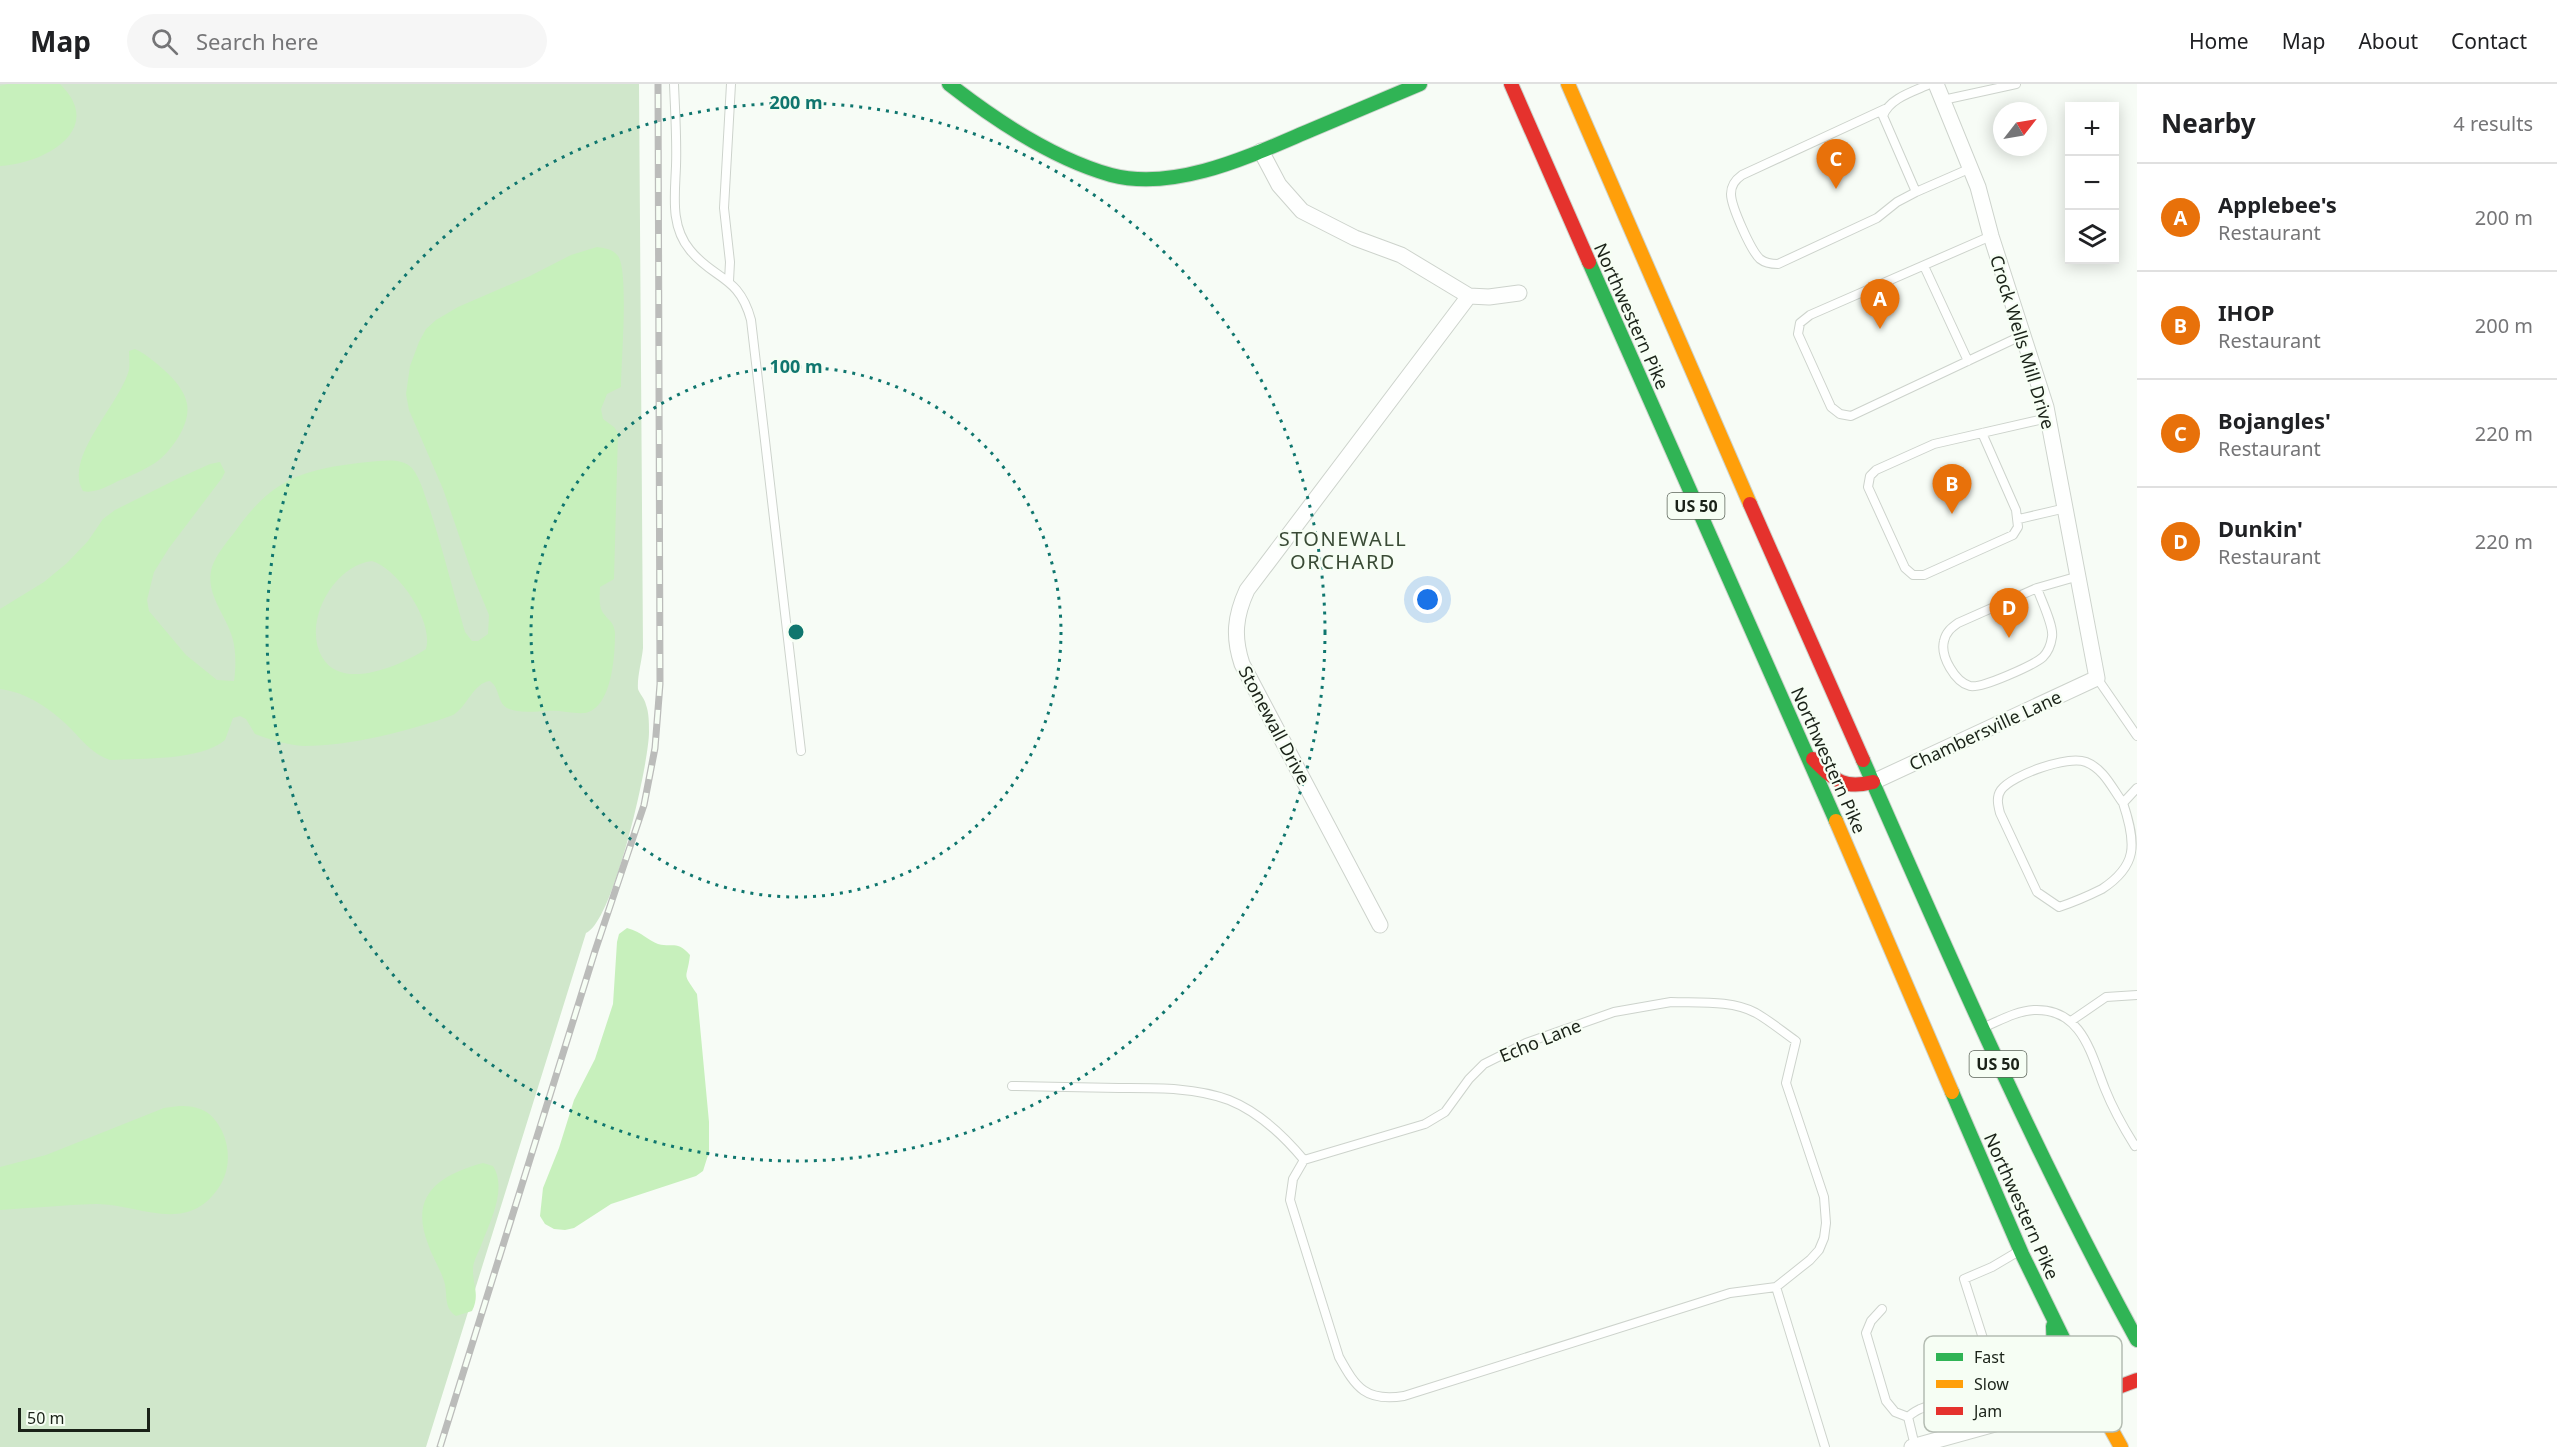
<!DOCTYPE html>
<meta charset="utf-8">
<style>
body{margin:0;font-family:"Noto Sans",sans-serif;background:#f6f6f6;color:#202124}
.controls{position:absolute;right:18px;top:18px;display:grid;overflow:hidden;border-radius:0px;box-shadow:0 3px 15px #0003}
.controls button{width:54px;height:54px;display:grid;place-items:center;padding:0;border:0;border-bottom:2px solid #e0e0e0;background:#fff;color:#202124;font:30px sans-serif}
.compass{position:absolute;left:1993px;top:18px;width:54px;height:54px;border-radius:50%;background:#fff;box-shadow:0 3px 15px #0003;rotate:59deg}
.scale{position:absolute;left:18px;bottom:15px;width:132px;box-sizing:border-box;padding-left:6px;border:3px solid #1a2218;border-top:0;font-size:16px;line-height:21px;white-space:nowrap;color:#1a2218;-webkit-text-stroke:4px #f6fef4;paint-order:stroke}
.you{position:absolute;left:1428px;top:516px;width:21px;height:21px;margin:-15px;border:4px solid #fff;border-radius:50%;background:#1a73e8;box-shadow:0 0 0 9px #1a73e833}
.badge{display:grid;place-items:center;width:39px;height:39px;border-radius:50%;background:#676e66;color:#fff;font-size:20px;font-weight:700}
.pin{position:absolute;translate:-50% -50px;filter:drop-shadow(0 2px 3px #0008)}
.pin::after{content:'';position:absolute;top:32px;width:21px;height:18px;background:inherit;clip-path:polygon(0 0,100% 0,50% 100%)}
.list{margin:0;padding:0;list-style:none}
h2{display:flex;justify-content:space-between;align-items:center;height:78px;margin:0;padding:0 24px;font-size:26px}
h2 small{font-size:20px;font-weight:400;color:#757577}
.list li{display:grid;grid-template-columns:39px 1fr auto;gap:18px;align-items:center;box-sizing:border-box;height:108px;padding:0 24px;border-top:2px solid #e0e0e0}
.list b{display:block;font-size:22px;white-space:nowrap}
.list p{margin:0;font-size:20px;white-space:nowrap;color:#757577}
.list em{font-size:20px;font-style:normal;color:#757577}
.icon{flex:none;width:33px;height:33px;fill:none;stroke:currentColor;stroke-width:2;stroke-linecap:round;stroke-linejoin:round}
.map{position:relative;flex:none;width:2137px;height:1363px;overflow:hidden}
header{display:flex;align-items:center;gap:36px;box-sizing:border-box;height:84px;padding:0 30px;background:#fff;border-bottom:2px solid #e0e0e0}
header strong{font-size:28px}
nav{display:flex;gap:33px;margin-inline-start:auto;font-size:21px}
.search{width:420px;height:54px;background:#f6f6f6;display:flex;align-items:center;gap:15px;box-sizing:border-box;padding:0 21px;border-radius:33px;color:#757577;font-size:22px}
main{display:flex}
aside{flex:1;background:#fff}
.map>svg:first-child{display:block}
.green{fill:#d0e7cb}
.water{fill:#c7f0bc;fill-rule:evenodd}
.lines{fill:none;stroke-linecap:round;stroke-linejoin:round}
.lane-casing{stroke:#cdd3cc;stroke-width:10}
.street-casing{stroke:#cdd3cc;stroke-width:17}
.fast-casing{stroke:#cdd3cc;stroke-width:16}
.slow-casing{stroke:#cdd3cc;stroke-width:16}
.jam-casing{stroke:#cdd3cc;stroke-width:16}
.lane{stroke:#fefffe;stroke-width:8}
.street{stroke:#fefffe;stroke-width:15}
.fast{stroke:#30b455;stroke-width:14}
.slow{stroke:#ff9f0a;stroke-width:14}
.jam{stroke:#e5322d;stroke-width:14}
.rail-casing{stroke:#bbbcba;stroke-width:7}
.rail{stroke:#f6fef4;stroke-width:4.5;stroke-dasharray:14;stroke-linecap:butt}
.ring{fill:none;stroke:#0f766e;stroke-width:3;stroke-dasharray:3 6}
.labels{text-anchor:middle;dominant-baseline:central;stroke-width:4.5;stroke-linejoin:round;paint-order:stroke}
.shield{fill:#f6fef4;stroke:#5c645a;stroke-width:1.5}
.shield-label{font-size:16px;font-weight:bold;fill:#1a2218}
.street-label{font-size:18px;fill:#1a2218;stroke:#f6fef4}
.neighbourhood-label{font-size:20px;letter-spacing:1.5px;fill:#3a4b36;stroke:#f6fef4}
.key{fill:#f6fef4;stroke:#b4bcb2;stroke-width:1.5}
.key-label{font-size:16px;fill:#1a2218}
.centre{fill:#0f766e;stroke:#f6fef4;stroke-width:3}
.ring-label{font-size:18px;text-anchor:middle;font-weight:bold;fill:#0f766e;stroke:#f6fef4;stroke-width:4.5;stroke-linejoin:round;paint-order:stroke}
</style>
<header>
<strong>Map</strong>
<div class="search"><svg class="icon" aria-label="search" viewBox="0 0 24 24"><circle cx="10" cy="10" r="6"/><path d="M15 15l6 6"/></svg>Search here</div>
<nav><a>Home</a><a>Map</a><a>About</a><a>Contact</a></nav>
</header>
<main>
<div class="map">
<svg width="2137" height="1363" viewBox="0 0 2137 1363">
<rect width="100%" height="100%" fill="#f7fcf6"/>
<path class="green" d="M0 0H639L643 564C642 576 637 593 638 605 639 609 645 615 646 621 649 629 649 639 649 648 649 680 613 839 586 849L426 1363H0Z"/>
<path class="water" d="M8 0H60C107 46 43 80 0 82V2Z
M597 163C604 164 613 165 618 172 629 187 621 280 621 303L607 310 601 325 603 335 614 343 618 349 614 495 600 503C600 511 598 523 604 530 609 537 614 538 615 549 615 572 612 624 585 629 573 630 560 626 548 627 536 627 518 630 507 624 497 618 500 604 490 597 473 599 468 622 453 631 410 647 350 662 304 662 287 661 271 656 255 650L246 635 240 632 233 634 225 656C200 677 142 674 110 676 90 669 81 654 66 640 48 623 25 608 0 605V525L44 498 67 479 88 457 103 435 115 426 179 394 210 380 220 378 225 388 222 394 169 464 154 488 147 516 149 527 186 571 217 596 234 597C236 584 236 568 233 556 227 531 204 510 212 483 216 471 226 459 234 449 273 393 304 385 368 378 382 377 401 373 412 384 421 395 425 413 430 426 443 466 453 507 465 548L472 557H478L488 550 489 531 473 492 443 405 409 326 406 310 410 282 419 258 426 245 436 236 458 223 530 192 571 171ZM372 477C398 485 434 537 426 565 402 581 342 608 322 573 302 538 334 481 372 477Z
M135 265C146 270 155 278 164 286 174 295 185 307 187 320 191 340 171 368 155 379 144 386 131 392 118 397 108 402 94 410 83 407 63 374 120 320 129 286 130 280 129 273 129 267Z
M627 844C642 848 649 857 658 860 673 864 677 856 690 871 687 897 681 887 697 910L709 1038V1068L703 1087 696 1092 611 1120 574 1144 565 1146 554 1145 545 1140 540 1132 543 1104 559 1064 574 1016 595 975 613 920 617 858 619 850Z
M179 1022C200 1022 212 1027 222 1047 230 1064 230 1084 221 1100 189 1153 140 1120 96 1120 64 1121 32 1124 0 1126V1083L46 1071 164 1024Z
M483 1079 493 1082C507 1104 491 1136 482 1159 479 1168 473 1176 473 1186 473 1202 480 1211 472 1227L456 1232C442 1223 449 1208 443 1194 439 1183 432 1172 428 1160 409 1111 439 1091 483 1079Z"/>
<g class="lines">
<g class="lane-casing">
<path id="lane" d="M674 0C675 27 677 55 676 82 675 111 670 142 690 166 714 196 739 191 751 236L801 667
M1930 0C1915 7 1889 14 1883 32L1916 108 1971 84
M1943 16 2016 0
M1885 25 1742 91C1735 96 1731 101 1731 110 1731 122 1751 167 1760 175 1765 179 1771 180 1778 180L1877 134 1897 118 1916 108
M1991 152 1810 231 1800 239 1798 250 1831 323 1840 330 1851 332 2023 251
M1924 182 1968 277
M729 197 730 178 724 124 731 0
M1982 349 2016 426 2018 443 2013 451 1924 491H1913L1905 484 1868 403 1870 392 1876 386 1934 360 2048 334
M2019 435 2066 424
M2037 504C2041 516 2054 542 2052 553 2051 560 2048 568 2043 573 2034 581 1981 605 1970 602 1955 598 1940 572 1944 557 1946 548 1951 544 1958 539L2037 504 2079 492
M2097 594 2137 652
M2123 719C2137 761 2137 782 2102 805 2088 812 2074 818 2059 823L2037 808 2000 729C1998 721 1996 713 2001 706 2012 691 2068 671 2086 678 2104 685 2112 704 2123 719L2137 704
M1671 918C1699 919 1732 916 1756 929 1770 937 1783 948 1796 957L1786 999 1824 1113 1826 1139 1824 1154 1819 1166 1810 1176 1776 1203 1730 1209 1404 1312C1366 1318 1356 1304 1339 1273L1290 1116 1293 1095 1304 1076 1425 1040 1445 1028 1469 995 1484 980 1526 959 1614 928Z
M2071 937 2106 913 2137 911
M1982 944C1999 937 2016 927 2034 926 2082 924 2091 970 2105 1005 2113 1025 2123 1043 2135 1062L2137 1061
M1012 1002C1048 1003 1083 1003 1119 1004 1154 1004 1195 1003 1229 1016 1259 1028 1284 1052 1304 1076
M1776 1203 1825 1363
M1882 1225 1871 1237 1866 1249 1886 1317 1895 1328 1908 1333
M1915 1362 1908 1333C1911 1330 1916 1327 1920 1325 1940 1316 1985 1314 1996 1295L1964 1195 1992 1183 2019 1167"/>
</g>
<g class="street-casing">
<path id="street" d="M1261 67 1279 101 1302 127 1355 154 1401 171 1469 212 1489 213 1519 209
M1873 698 2097 594 2046 323 1991 152 1978 103 1936 0
M1380 841 1242 580C1233 553 1235 532 1247 506L1469 212
M1912 1363 2092 1313"/>
</g>
<g class="fast-casing">
<path id="fast" d="M949 0C995 36 1054 75 1111 91 1176 108 1252 71 1311 46 1347 31 1384 15 1420 0
M1589 178 1836 737
M1863 676C1949 872 2034 1068 2137 1256
M1952 1008 2022 1170 2081 1291
M2007 1335C2054 1310 2055 1293 2053 1242"/>
</g>
<g class="slow-casing">
<path id="slow" d="M1568 0 1750 420
M1836 737 1952 1008
M2081 1291 2121 1363"/>
</g>
<g class="jam-casing">
<path id="jam" d="M1511 0 1589 178
M1750 420 1863 676
M1813 675C1834 695 1842 706 1873 698
M2092 1313 2137 1296"/>
</g>
<use href="#lane" class="lane"/>
<use href="#street" class="street"/>
<use href="#fast" class="fast"/>
<use href="#slow" class="slow"/>
<use href="#jam" class="jam"/>
<g class="rail-casing">
<path id="rail" d="M440 1363 595 867 644 721 655 664 660 600 658 0"/>
</g>
<use href="#rail" class="rail"/>
</g>
<g class="ring">
<circle cx="796" cy="548" r="265"/>
<circle cx="796" cy="548" r="529"/>
</g>
<g class="labels">
<g class="shield">
<rect x="1667.5" y="409" width="57" height="26" rx="4.5"/>
<rect x="1969.5" y="967" width="57" height="26" rx="4.5"/>
</g>
<g class="shield-label">
<text x="1696" y="422">US 50</text>
<text x="1998" y="980">US 50</text>
</g>
<g class="street-label">
<text transform="translate(1632 232) rotate(66)">Northwestern Pike</text>
<text transform="translate(2023 258) rotate(73)">Crock Wells Mill Drive</text>
<text transform="translate(1275 641) rotate(62)">Stonewall Drive</text>
<text transform="translate(1985 646) rotate(-25)">Chambersville Lane</text>
<text transform="translate(1829 676) rotate(66)">Northwestern Pike</text>
<text transform="translate(1540 956) rotate(-22)">Echo Lane</text>
<text transform="translate(2022 1122) rotate(66)">Northwestern Pike</text>
</g>
<g class="neighbourhood-label">
<text x="1343" y="454">STONEWALL<tspan x="1343" dy="23">ORCHARD</tspan></text>
</g>
</g>
<rect x="1924" y="1252" width="198" height="96" rx="9" class="key"/>
<rect x="1936" y="1269" width="27" height="8" fill="#30b455"/>
<rect x="1936" y="1296" width="27" height="8" fill="#ff9f0a"/>
<rect x="1936" y="1323" width="27" height="8" fill="#e5322d"/>
<g class="key-label">
<text x="1974" y="1279">Fast</text>
<text x="1974" y="1306">Slow</text>
<text x="1974" y="1333">Jam</text>
</g>
<circle cx="796" cy="548" r="9" class="centre"/>
<g class="ring-label">
<text x="796" y="25">200 m</text>
<text x="796" y="289">100 m</text>
</g>
</svg>
<div class="controls">
<button>+</button>
<button>−</button>
<button><svg class="icon" aria-label="layers" viewBox="0 0 24 24"><path d="M12 4l9 5-9 5-9-5zM3 14l9 5 9-5"/></svg></button>
</div>
<svg class="compass" viewBox="-18 -18 36 36"><path d="M0-13l5 13h-10z" fill="#e53935"/><path d="M0 13l5-13h-10z" fill="#757577"/></svg>
<div class="scale">50 m</div>
<div class="you"></div>
<div class="pin badge" style="left:1880px;top:245px;background:#e8710a">A</div>
<div class="pin badge" style="left:1952px;top:430px;background:#e8710a">B</div>
<div class="pin badge" style="left:1836px;top:105px;background:#e8710a">C</div>
<div class="pin badge" style="left:2009px;top:554px;background:#e8710a">D</div>
</div>
<aside>
<h2>Nearby<small>4 results</small></h2>
<ul class="list">
<li><span class="badge" style="background:#e8710a">A</span><div><b>Applebee's</b><p>Restaurant</p></div><em>200 m</em></li>
<li><span class="badge" style="background:#e8710a">B</span><div><b>IHOP</b><p>Restaurant</p></div><em>200 m</em></li>
<li><span class="badge" style="background:#e8710a">C</span><div><b>Bojangles'</b><p>Restaurant</p></div><em>220 m</em></li>
<li><span class="badge" style="background:#e8710a">D</span><div><b>Dunkin'</b><p>Restaurant</p></div><em>220 m</em></li>
</ul>
</aside>
</main>
